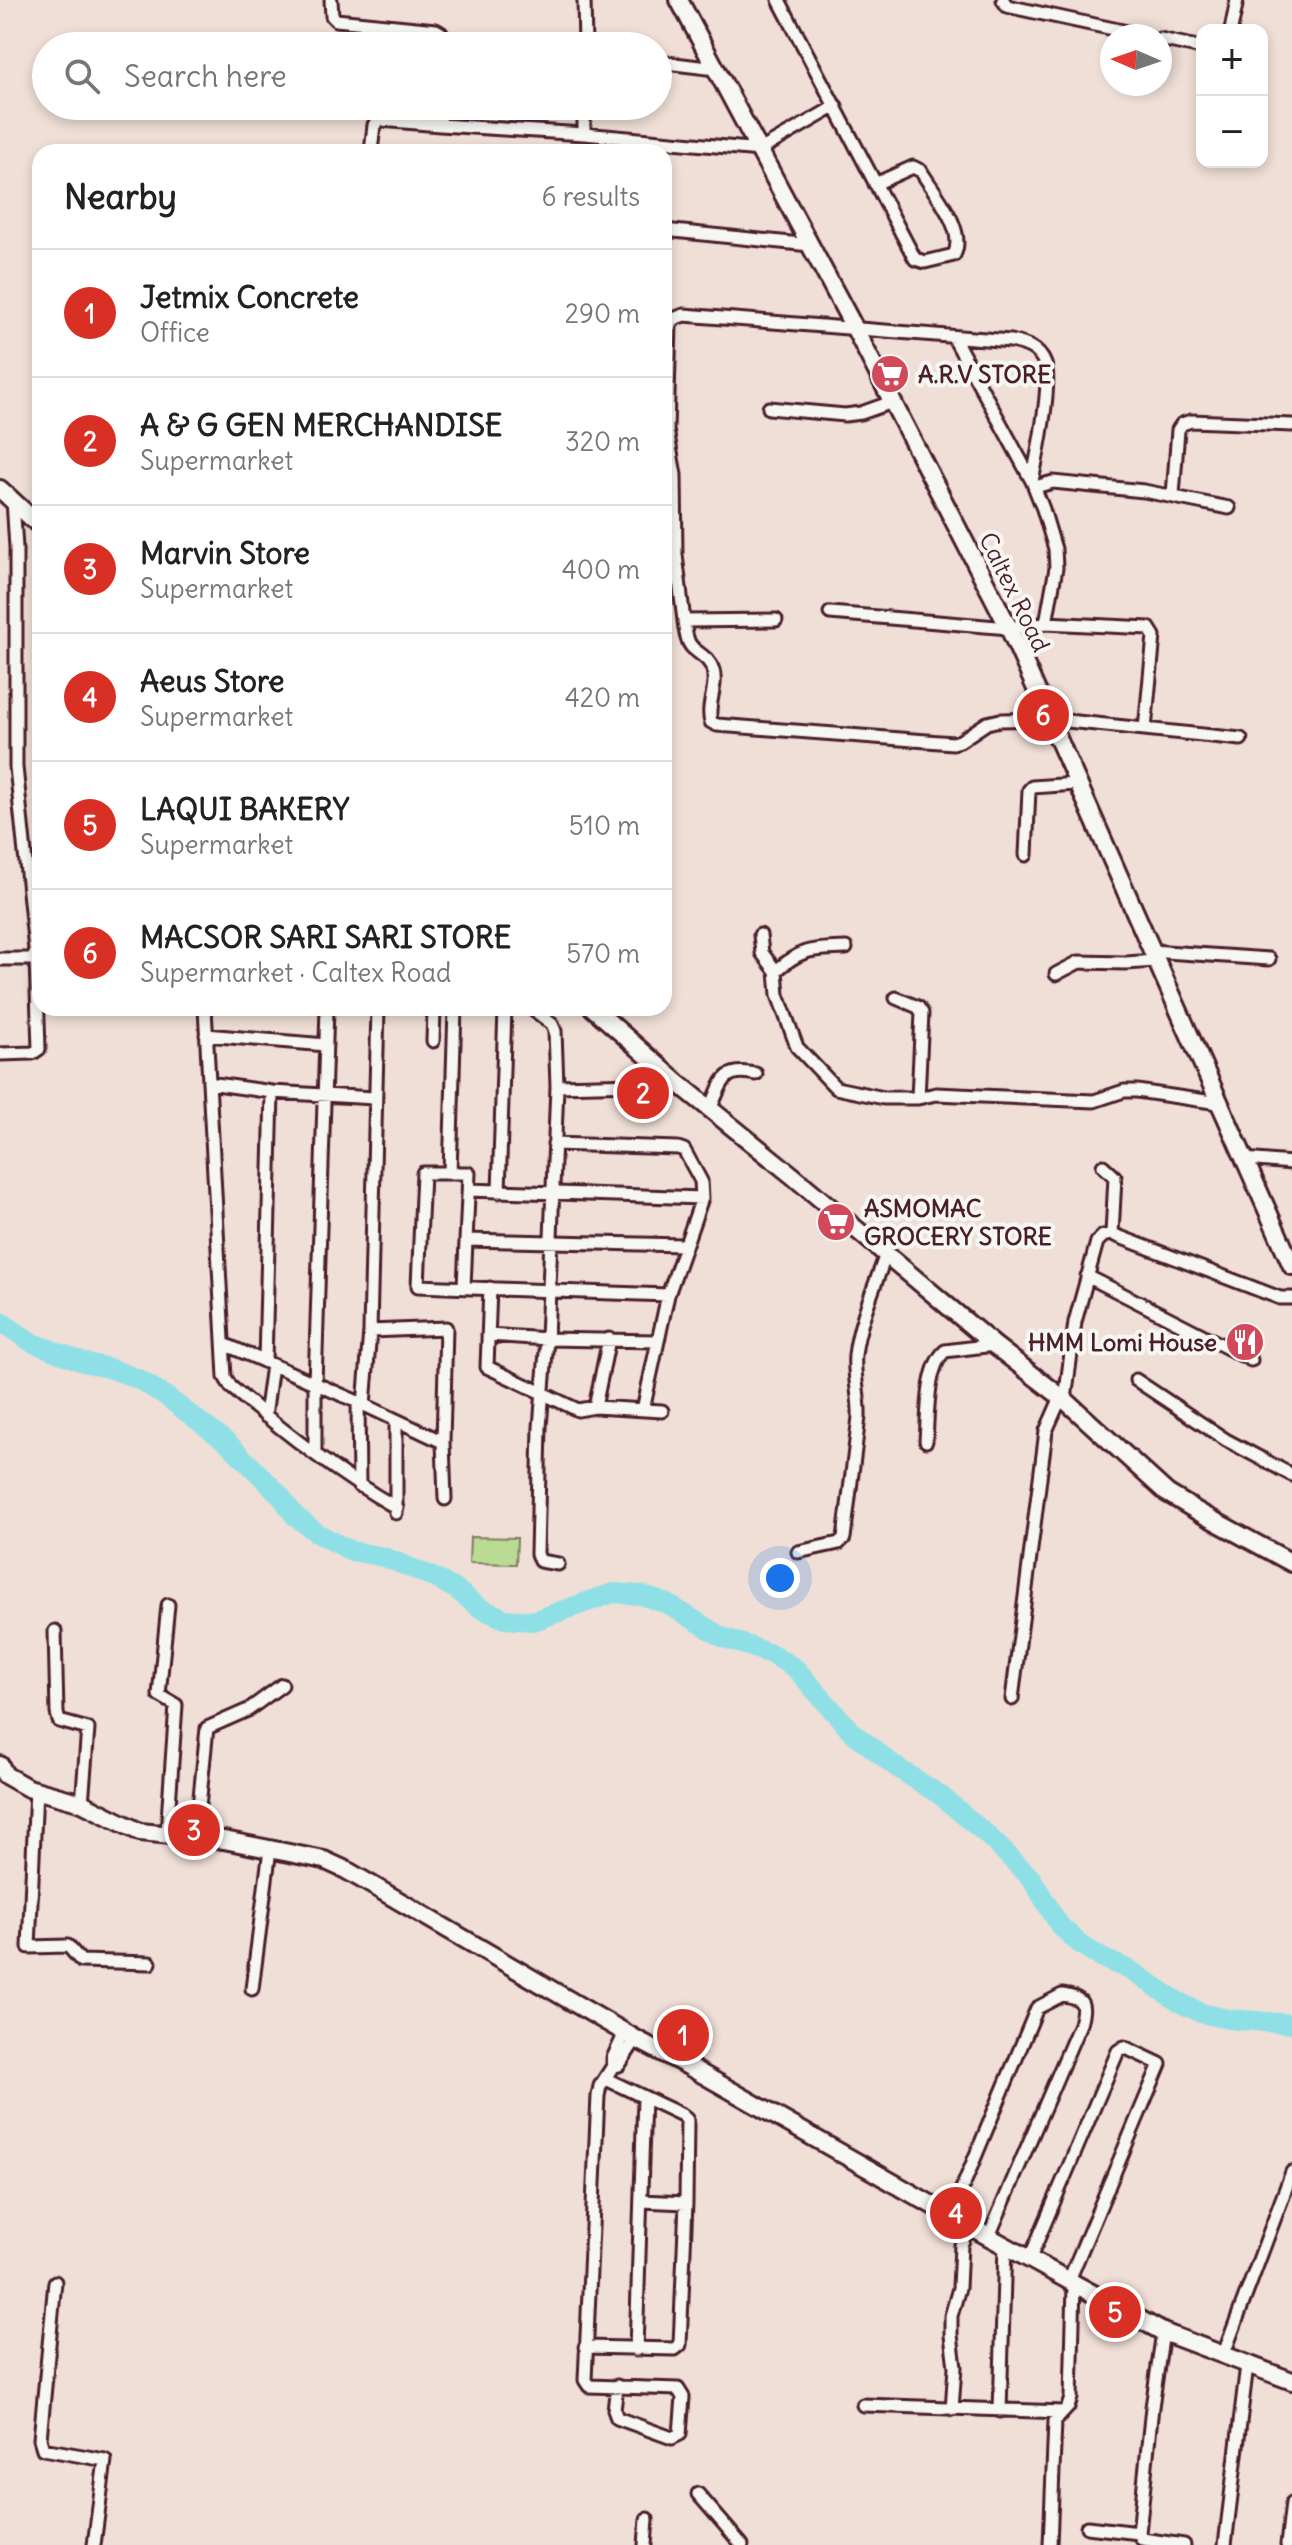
<!DOCTYPE html>
<meta charset="utf-8">
<style>
body{margin:0;font-family:Delius,sans-serif;background:#f6f6f6;color:#222}
.controls{position:absolute;right:24px;top:24px;display:grid;overflow:hidden;border-radius:16px;box-shadow:0 4px 12px #0003}
.controls button{width:72px;height:72px;display:grid;place-items:center;padding:0;border:0;border-bottom:2px solid #e0e0e0;background:#fff;color:#222;font:40px sans-serif}
.compass{position:absolute;left:1100px;top:24px;width:72px;height:72px;border-radius:50%;background:#fff;box-shadow:0 4px 12px #0003;rotate:272deg}
.you{position:absolute;left:780px;top:1578px;width:28px;height:28px;margin:-20px;border:6px solid #fff;border-radius:50%;background:#1a73e8;box-shadow:0 0 0 12px #1a73e833}
.badge{display:grid;place-items:center;width:52px;height:52px;border-radius:50%;background:#d93025;color:#fff;font-size:26px;font-weight:700}
.pin{position:absolute;translate:-50% -50%;border:4px solid #fff;box-shadow:0 2px 8px #0006}
.list{margin:0;padding:0;list-style:none}
h2{display:flex;justify-content:space-between;align-items:center;height:104px;margin:0;padding:0 32px;font-size:34px}
h2 small{font-size:26px;font-weight:400;color:#767676}
.list li{display:grid;grid-template-columns:52px 1fr auto;gap:24px;align-items:center;box-sizing:border-box;height:128px;padding:0 32px;border-top:2px solid #e0e0e0}
.list b{display:block;font-size:30px;white-space:nowrap}
.list p{margin:0;font-size:26px;white-space:nowrap;color:#767676}
.list em{font-size:26px;font-style:normal;color:#767676}
.icon{flex:none;width:44px;height:44px;fill:none;stroke:currentColor;stroke-width:2;stroke-linecap:round;stroke-linejoin:round}
.map{position:relative;flex:none;width:1292px;height:2545px;overflow:hidden}
.search{position:absolute;background:#fff;box-shadow:0 4px 12px #0003;left:32px;top:32px;width:640px;height:88px;display:flex;align-items:center;gap:20px;box-sizing:border-box;padding:0 28px;border-radius:44px;color:#767676;font-size:30px}
.panel{position:absolute;background:#fff;box-shadow:0 4px 12px #0003;left:32px;top:144px;width:640px;height:872px;border-radius:24px}
.map>svg:first-child{display:block}
.green{fill:#b9db94;stroke:#827d60;stroke-width:2}
.lines{fill:none;stroke-linecap:round;stroke-linejoin:round}
.river{stroke:#8ee0e6;stroke-width:20}
.street-casing{stroke:#4a1f2b;stroke-width:17}
.secondary-casing{stroke:#4a1f2b;stroke-width:22}
.street{stroke:#f6f6f2;stroke-width:11}
.secondary{stroke:#f6f6f2;stroke-width:16}
.labels{text-anchor:middle;dominant-baseline:central;stroke-width:8;stroke-linejoin:round;paint-order:stroke}
.poi-label{font-size:24px;font-weight:bold;fill:#4a1f2b;stroke:#f6f6f2;text-anchor:start}
.street-label{font-size:24px;fill:#4a1f2b;stroke:#f6f6f2}
</style>
<div class="map">
<svg width="1292" height="2545" viewBox="0 0 1292 2545">
<rect width="100%" height="100%" fill="#efdfd6"/>
<filter id="ink" filterUnits="userSpaceOnUse"><feTurbulence type="fractalNoise" baseFrequency=".0125" numOctaves="2"/><feDisplacementMap in="SourceGraphic" scale="16" xChannelSelector="R" yChannelSelector="G"/><feConvolveMatrix kernelMatrix="1 2 1 2 8 2 1 2 1" color-interpolation-filters="sRGB"/></filter>
<g filter="url(#ink)">
<path class="green" d="M470 1537 517 1538 516 1564 469 1563Z"/>
<g class="lines">
<path class="river" d="M0 1321 31 1342 83 1362 112 1369 138 1379 164 1395 229 1444 280 1495 295 1516 317 1533 351 1551 384 1557 433 1577 457 1590 480 1608 505 1619 533 1621 613 1593 641 1595 668 1604 722 1637 774 1655 796 1669 851 1731 896 1767 940 1795 986 1834 1031 1878 1060 1926 1081 1945 1104 1959 1130 1970 1177 2001 1201 2013 1228 2019 1292 2024"/>
<g class="street-casing">
<path id="street" d="M331 0 332 16 336 20 436 30 441 33 443 46
M584 0 585 46
M779 0C825 86 869 173 915 259L925 262 954 255C967 230 934 193 921 171L913 167 875 184
M1003 0 1007 6 1146 36
M1231 30 1237 0
M1160 39 1202 48
M488 45 498 46
M658 62 716 69
M440 125 584 134 760 150 836 106
M584 134V106
M371 152 374 125 381 120 440 125 441 106
M664 230 810 245
M954 338 1032 481 1043 509 1055 549 1056 568 1046 623
M769 408 845 415 861 413 892 402
M1035 487 1053 482 1144 491 1229 508
M1173 495 1178 430 1182 424 1191 421 1292 425
M830 613 1009 628 1046 623 1149 628 1154 636 1145 729
M776 620 684 621 676 555 675 475 667 430 670 324 676 318 684 315 1011 341C1025 344 1039 348 1045 364 1052 384 1037 458 1032 481
M684 621C685 629 686 640 691 646 699 655 709 657 713 670 718 687 706 705 711 722L717 725 953 743 960 741 987 723 1000 720 1048 719 1241 739
M1026 855 1029 790 1032 787 1076 784
M760 935 762 953 776 971 778 995 797 1047 836 1088 884 1098H918L936 1094 1094 1101 1124 1091H1137L1219 1103
M1151 951 1269 959
M0 959H36L16 767V548L13 500
M776 971C803 947 812 950 846 948
M1056 974 1079 962 1126 963 1155 961
M896 998 918 1007 922 1013 918 1098
M205 1008 225 1377 231 1387C283 1431 337 1474 397 1508
M531 1008 552 1024 555 1031 557 1086 547 1339 540 1427 537 1554 540 1561 558 1564
M206 1035 326 1045
M433 1041 434 1008
M0 1054 33 1053 39 1049 36 959H40
M209 1083 272 1092 374 1098
M557 1086 678 1083
M710 1109C723 1082 722 1067 756 1074
M554 1144 678 1148 684 1150 701 1181 702 1198 668 1295 643 1410
M1244 1159 1292 1163
M1103 1166 1115 1177 1112 1234
M450 1173 455 1008
M469 1190 702 1198
M499 1192 505 1008
M466 1240 684 1245
M1087 1276 1251 1360
M464 1287 469 1173H423L418 1286 668 1295
M490 1288 487 1367 578 1410 595 1407 662 1411
M370 1331 446 1328 443 1442 445 1499
M488 1335 547 1339 657 1341
M224 1344 358 1402 443 1442
M265 1362 272 1092
M1136 1380 1226 1440 1292 1475
M1065 1400 1075 1322 1097 1242 1103 1236 1112 1234 1280 1298H1292
M358 1402 359 1486
M364 1405 370 1331 378 1008
M595 1407 609 1339
M265 1416 272 1365
M926 1441C928 1416 926 1368 945 1351L994 1345
M315 1454V1384L327 1008
M396 1513V1421
M798 1552 839 1543 844 1538 859 1417C860 1397 853 1376 855 1355 859 1321 875 1286 886 1254
M55 1631 57 1713 59 1721 88 1729 82 1803
M1012 1699 1046 1431 1061 1397
M36 1789 29 1947 68 1946 81 1961 150 1963
M167 1834 176 1705 159 1695 168 1605
M196 1836 207 1728 248 1710 282 1685
M252 1989 270 1849
M613 2066 619 2065 636 2039
M641 2201 686 2203
M951 2215 1037 2008 1062 1995C1085 1998 1085 2004 1080 2024L989 2236
M1030 2258 1118 2051 1124 2047 1160 2064 1069 2280
M55 2282 40 2439 43 2449 105 2460 94 2545
M1163 2332 1152 2407 1139 2533 1142 2539 1184 2545
M585 2347 675 2349 680 2345 686 2203 687 2120 682 2115 606 2079
M636 2350 644 2097
M1223 2356 1292 2172
M617 2386 614 2410 617 2418 672 2438 680 2434 683 2397 678 2389 589 2386 585 2380 598 2096 600 2086 613 2066V2058L625 2033
M863 2405 1063 2412
M952 2409 955 2367 951 2335V2316L959 2288 961 2245 969 2226
M1000 2411 1005 2245
M698 2494 742 2545
M1087 2527 1139 2533
M645 2545 647 2519
M1050 2545 1055 2421 1068 2407 1071 2398 1074 2284
M1225 2545 1247 2365
M1287 2545 1292 2503"/>
</g>
<g class="secondary-casing">
<path id="secondary" d="M679 0 855 329 1009 628 1292 1266
M0 489 40 526
M593 1008 678 1083 793 1176 994 1345 1065 1400 1167 1493 1202 1514 1292 1563
M0 1765 5 1775 28 1788 82 1803 140 1832 224 1840 324 1860 346 1870 636 2039 688 2066 969 2226 1163 2332 1292 2381"/>
</g>
<use href="#street" class="street"/>
<use href="#secondary" class="secondary"/>
</g>
</g>
<defs>
<g id="supermarket-disc" transform="scale(2)"><circle r="9.5" fill="#d1495b" stroke="#f6f6f2"/><path d="M-6-5.5h2.5l.6 2H6L4.5 2H-2.5L-4.4-4H-6ZM-1.5 3.2a1.3 1.3 0 1 0 .1 0ZM3 3.2a1.3 1.3 0 1 0 .1 0Z" fill="#fff"/></g>
<g id="restaurant-disc" transform="scale(2)"><circle r="9.5" fill="#d1495b" stroke="#f6f6f2"/><path d="M-5-6h1v4h1v-4h1v4h1v-4h1v5L-1.5 .5V6h-2V.5L-5-1ZM5-6V6H3V1.5H1.5Q1.5-4 5-6Z" fill="#fff"/></g>
</defs>
<g fill-rule="evenodd">
<use href="#supermarket-disc" x="890" y="374"/>
<use href="#supermarket-disc" x="836" y="1222"/>
<use href="#restaurant-disc" x="1245" y="1342"/>
</g>
<g class="labels">
<g class="poi-label">
<text x="918" y="374">A.R.V STORE</text>
<text x="864" y="1208">ASMOMAC<tspan x="864" dy="28">GROCERY STORE</tspan></text>
<text x="1217" y="1342" text-anchor="end">HMM Lomi House</text>
</g>
<g class="street-label">
<text transform="translate(1015 592) rotate(64)">Caltex Road</text>
</g>
</g>
</svg>
<div class="controls">
<button>+</button>
<button>−</button>
</div>
<svg class="compass" viewBox="-18 -18 36 36"><path d="M0-13l5 13h-10z" fill="#e53935"/><path d="M0 13l5-13h-10z" fill="#767676"/></svg>
<div class="you"></div>
<div class="pin badge" style="left:683px;top:2035px">1</div>
<div class="pin badge" style="left:643px;top:1093px">2</div>
<div class="pin badge" style="left:194px;top:1830px">3</div>
<div class="pin badge" style="left:956px;top:2213px">4</div>
<div class="pin badge" style="left:1115px;top:2312px">5</div>
<div class="pin badge" style="left:1043px;top:715px">6</div>
<div class="search"><svg class="icon" aria-label="search" viewBox="0 0 24 24"><circle cx="10" cy="10" r="6"/><path d="M15 15l6 6"/></svg>Search here</div>
<section class="panel">
<h2>Nearby<small>6 results</small></h2>
<ul class="list">
<li><span class="badge">1</span><div><b>Jetmix Concrete</b><p>Office</p></div><em>290 m</em></li>
<li><span class="badge">2</span><div><b>A &amp; G GEN MERCHANDISE</b><p>Supermarket</p></div><em>320 m</em></li>
<li><span class="badge">3</span><div><b>Marvin Store</b><p>Supermarket</p></div><em>400 m</em></li>
<li><span class="badge">4</span><div><b>Aeus Store</b><p>Supermarket</p></div><em>420 m</em></li>
<li><span class="badge">5</span><div><b>LAQUI BAKERY</b><p>Supermarket</p></div><em>510 m</em></li>
<li><span class="badge">6</span><div><b>MACSOR SARI SARI STORE</b><p>Supermarket · Caltex Road</p></div><em>570 m</em></li>
</ul>
</section>
</div>
